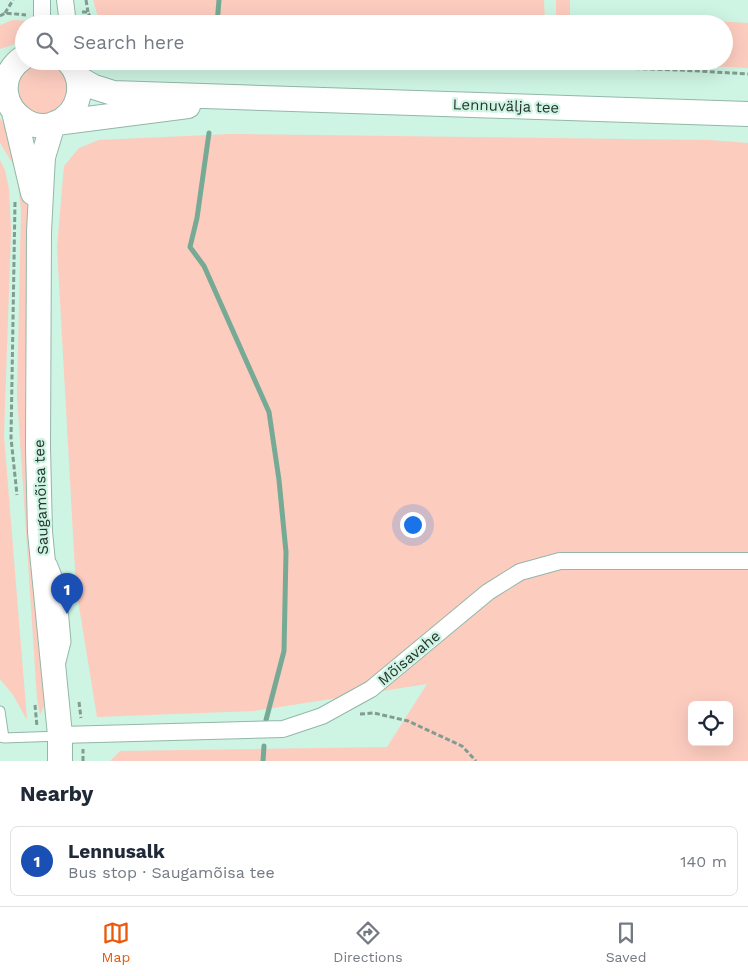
<!DOCTYPE html>
<meta charset="utf-8">
<style>
body{margin:0;font-family:"Work Sans",sans-serif;background:#f6f6f7;color:#1f2937}
.controls{position:absolute;right:15px;bottom:15px;display:grid;overflow:hidden;border-radius:8px;box-shadow:0 5px 20px #0002}
.controls button{width:45px;height:45px;display:grid;place-items:center;padding:0;border:0;border-bottom:1px solid #e0e1e3;background:#fff;color:#1f2937;font:25px sans-serif}
.you{position:absolute;left:412px;top:524px;width:18px;height:18px;margin:-12px;border:4px solid #fff;border-radius:50%;background:#1a73e8;box-shadow:0 0 0 8px #1a73e833}
.badge{display:grid;place-items:center;width:32px;height:32px;border-radius:50%;background:#ea580c;color:#fff;font-size:16px;font-weight:700}
.pin{position:absolute;translate:-50% -41px;filter:drop-shadow(0 1px 2px #0008)}
.pin::after{content:'';position:absolute;top:26px;width:18px;height:15px;background:inherit;clip-path:polygon(0 0,100% 0,50% 100%)}
.list{margin:0;padding:0;list-style:none}
h2{display:flex;justify-content:space-between;align-items:center;height:65px;margin:0;padding:0 20px;font-size:21px}
h2 small{font-size:16px;font-weight:400;color:#747a83}
.list li{display:grid;grid-template-columns:32px 1fr auto;gap:15px;align-items:center;box-sizing:border-box;height:70px;margin:0 10px 10px;padding:0 10px;border:1px solid #e0e1e3;border-radius:8px}
.list b{display:block;font-size:19px;white-space:nowrap}
.list p{margin:0;font-size:16px;white-space:nowrap;color:#747a83}
.list em{font-size:16px;font-style:normal;color:#747a83}
.icon{flex:none;width:28px;height:28px;fill:none;stroke:currentColor;stroke-width:2;stroke-linecap:round;stroke-linejoin:round}
.map{position:relative;flex:none;width:748px;height:761px;overflow:hidden}
.search{position:absolute;background:#fff;box-shadow:0 5px 20px #0002;left:15px;right:15px;top:15px;height:55px;display:flex;align-items:center;gap:12px;box-sizing:border-box;padding:0 18px;border-radius:28px;color:#747a83;font-size:19px}
.sheet{height:145px;background:#fff}
nav{display:flex;justify-content:space-around;align-items:center;box-sizing:border-box;height:70px;border-top:1px solid #e0e1e3;background:#fff;font-size:14px;color:#747a83}
nav a{display:grid;justify-items:center;gap:2px}
nav .on{color:#ea580c}
.map>svg:first-child{display:block}
.green{fill:#fcccbf;fill-rule:evenodd}
.lines{fill:none;stroke-linecap:round;stroke-linejoin:round}
.stream{stroke:#76aa95;stroke-width:5}
.lane-casing{stroke:#93b7a8;stroke-width:11}
.street-casing{stroke:#93b7a8;stroke-width:18}
.secondary-casing{stroke:#93b7a8;stroke-width:26}
.path{stroke:#819c90;stroke-width:3;stroke-dasharray:5 2.5;stroke-linecap:butt}
.lane{stroke:#fff;stroke-width:9}
.street{stroke:#fff;stroke-width:16}
.secondary{stroke:#fff;stroke-width:24}
.labels{text-anchor:middle;dominant-baseline:central;stroke-width:4.5;stroke-linejoin:round;paint-order:stroke}
.street-label{font-size:15px;fill:#26342e;stroke:#cef4e3}
</style>
<div class="map">
<svg width="748" height="761" viewBox="0 0 748 761">
<rect width="100%" height="100%" fill="#cef4e3"/>
<path class="green" d="M93 0H544L545 24H100Z
M556 0H570V16L612 15 748 23V68L599 61H724V24H556Z
M13 20 30 21 29 24H24V35L15 44 0 49V25Z
M18 89a25 25 0 1 1 50 0a25 25 0 1 1-50 0Z
M0 118C47 183 23 319 25 397 27 495 36 593 44 691V706L40 715 37 698 17 395 21 210 16 169 0 143Z
M231 134 710 140 748 143V761H110L120 751 387 747 427 684 254 711 97 717 76 588 57 247 64 166 79 148 99 140ZM692 705H729V742H692Z
M0 160 5 170 9 189 11 231 4 436 27 720 13 695 0 679Z"/>
<g class="lines">
<path class="stream" d="M217 24 219 0
M209 133 197 218 190 247 204 266 269 412 279 480 286 552 284 651 266 720
M263 761 264 746"/>
<g class="lane-casing">
<path id="lane" d="M52 563 61 586 66 642 61 662
M0 711 4 738
M0 737 4 738 60 736"/>
</g>
<g class="street-casing">
<path id="street" d="M65 0 68 24
M42 24V0
M60 735 283 729 322 716 371 689 488 592 520 572 560 561H748"/>
</g>
<g class="secondary-casing">
<path id="secondary" d="M24 57C12 65 4 78 6 93 9 114 32 132 54 124 81 114 87 81 68 61
M78 78 94 87 113 93 748 114
M14 112 33 193
M56 123 188 106
M53 124 43 157 42 174 39 232 38 448 40 532 60 735V761"/>
</g>
<path class="path" d="M86 0 88 12
M82 12H88L93 24
M5 13 13 0
M0 16 5 13 26 15
M380 61 681 70 748 74
M15 202 11 438 17 495
M79 702 81 718
M35 705 37 727
M360 714 374 713 408 721 462 746 476 761
M83 761V749"/>
<use href="#lane" class="lane"/>
<use href="#street" class="street"/>
<use href="#secondary" class="secondary"/>
</g>
<g class="labels">
<g class="street-label">
<text transform="translate(506 106) rotate(2)">Lennuvälja tee</text>
<text transform="translate(41 497) rotate(-92)">Saugamõisa tee</text>
<text transform="translate(409 658) rotate(-40)">Mõisavahe</text>
</g>
</g>
</svg>
<div class="controls">
<button><svg class="icon" aria-label="locate" viewBox="0 0 24 24"><circle cx="12" cy="12" r="6"/><path d="M12 2v4M12 18v4M2 12h4M18 12h4"/></svg></button>
</div>
<div class="you"></div>
<div class="pin badge" style="left:67px;top:614px;background:#1a4fb4">1</div>
<div class="search"><svg class="icon" aria-label="search" viewBox="0 0 24 24"><circle cx="10" cy="10" r="6"/><path d="M15 15l6 6"/></svg>Search here</div>
</div>
<section class="sheet">
<h2>Nearby<small></small></h2>
<ul class="list">
<li><span class="badge" style="background:#1a4fb4">1</span><div><b>Lennusalk</b><p>Bus stop · Saugamõisa tee</p></div><em>140 m</em></li>
</ul>
</section>
<nav>
<a class="on"><svg class="icon" aria-label="map" viewBox="0 0 24 24"><path d="M3 6l6-2 6 2 6-2v14l-6 2-6-2-6 2zM9 4v14M15 6v14"/></svg>Map</a>
<a><svg class="icon" aria-label="directions" viewBox="0 0 24 24"><path d="M12 3l9 9-9 9-9-9zM9 14v-3h6M13 9l2 2-2 2"/></svg>Directions</a>
<a><svg class="icon" aria-label="saved" viewBox="0 0 24 24"><path d="M7 4h10v16l-5-4-5 4z"/></svg>Saved</a>
</nav>
